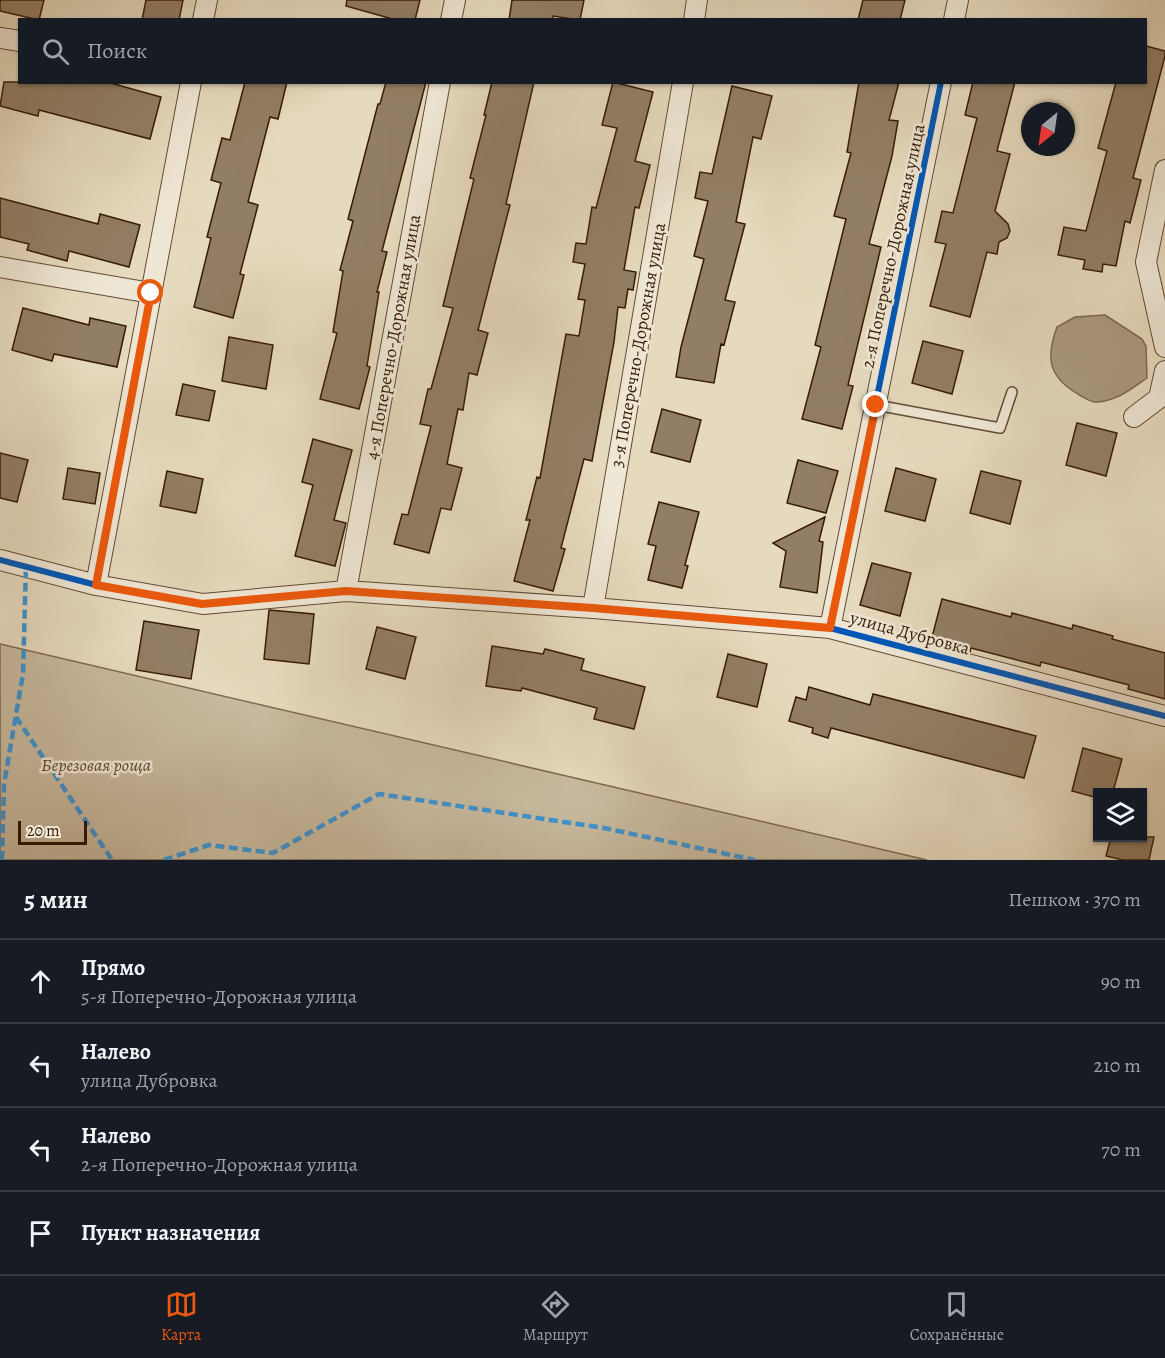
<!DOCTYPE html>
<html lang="ru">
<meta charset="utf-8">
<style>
body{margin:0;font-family:Alegreya,serif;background:#242831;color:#f1f3f6}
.controls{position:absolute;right:18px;bottom:18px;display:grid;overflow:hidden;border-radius:0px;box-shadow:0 2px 4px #0004}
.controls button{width:54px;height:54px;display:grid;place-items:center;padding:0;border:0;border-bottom:2px solid #363941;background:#171b24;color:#f1f3f6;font:30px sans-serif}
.compass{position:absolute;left:1021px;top:102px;width:54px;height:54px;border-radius:50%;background:#171b24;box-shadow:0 2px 4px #0004;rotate:209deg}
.scale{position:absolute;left:18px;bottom:15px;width:69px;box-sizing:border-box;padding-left:6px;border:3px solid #371b05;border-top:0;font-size:16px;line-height:21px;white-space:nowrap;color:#371b05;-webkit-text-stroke:4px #efe7d5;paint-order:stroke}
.stop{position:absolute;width:18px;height:18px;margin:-14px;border:4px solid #ea580c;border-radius:50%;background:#fff}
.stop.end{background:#ea580c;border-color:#fff;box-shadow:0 2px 6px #0008}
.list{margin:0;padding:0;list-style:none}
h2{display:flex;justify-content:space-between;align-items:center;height:78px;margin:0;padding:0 24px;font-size:26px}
h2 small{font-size:20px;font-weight:400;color:#9ea1a6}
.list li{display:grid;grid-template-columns:39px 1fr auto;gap:18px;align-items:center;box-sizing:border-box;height:84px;padding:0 24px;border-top:2px solid #363941}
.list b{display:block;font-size:22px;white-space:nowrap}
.list p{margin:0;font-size:20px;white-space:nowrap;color:#9ea1a6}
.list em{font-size:20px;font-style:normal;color:#9ea1a6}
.icon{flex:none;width:33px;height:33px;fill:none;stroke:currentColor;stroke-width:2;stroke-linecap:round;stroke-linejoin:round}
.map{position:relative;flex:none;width:1165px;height:860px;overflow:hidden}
.search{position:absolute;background:#171b24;box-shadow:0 2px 4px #0004;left:18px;right:18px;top:18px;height:66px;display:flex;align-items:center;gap:15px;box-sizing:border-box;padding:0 21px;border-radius:0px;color:#9ea1a6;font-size:22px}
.sheet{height:414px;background:#171b24}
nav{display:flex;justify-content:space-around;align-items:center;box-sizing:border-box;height:84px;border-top:2px solid #363941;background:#171b24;font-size:16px;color:#9ea1a6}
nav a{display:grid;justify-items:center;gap:3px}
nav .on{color:#ea580c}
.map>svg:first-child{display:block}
.green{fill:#c8ba9f;stroke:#806a52;stroke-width:1.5}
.water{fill:#aa997f;stroke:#7c674e;stroke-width:1.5}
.building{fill:#927e65;stroke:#371b05;stroke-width:1.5}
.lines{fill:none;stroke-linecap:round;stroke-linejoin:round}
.lane-casing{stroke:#634b33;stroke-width:12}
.street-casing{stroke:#634b33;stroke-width:22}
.lane{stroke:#efe7d5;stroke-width:9}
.street{stroke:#efe7d5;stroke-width:20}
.quiet{stroke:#3e94d1;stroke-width:4.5;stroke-dasharray:9 4.5;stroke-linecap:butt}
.cycleway-casing{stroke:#efe7d5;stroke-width:10}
.cycleway{stroke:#0057b8;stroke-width:6}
.route{stroke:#ea580c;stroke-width:8}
.labels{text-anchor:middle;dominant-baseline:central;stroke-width:5;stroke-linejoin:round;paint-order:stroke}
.street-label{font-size:18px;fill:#371b05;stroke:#efe7d5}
.park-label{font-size:18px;font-style:italic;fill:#624b33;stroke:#efe7d5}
</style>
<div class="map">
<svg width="1165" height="860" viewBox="0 0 1165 860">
<rect width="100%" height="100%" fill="#e6dabe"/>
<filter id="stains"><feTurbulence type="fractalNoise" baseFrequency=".00333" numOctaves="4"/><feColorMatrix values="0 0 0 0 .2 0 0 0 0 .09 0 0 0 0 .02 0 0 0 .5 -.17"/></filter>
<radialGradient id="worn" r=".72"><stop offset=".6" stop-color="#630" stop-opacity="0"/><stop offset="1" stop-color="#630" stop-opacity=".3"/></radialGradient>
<path class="green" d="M0 644 927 860H0Z"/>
<path class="water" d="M1105 315 1142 339 1146 346 1147 378C1131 389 1118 400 1098 402 1092 403 1087 399 1081 396 1049 378 1045 360 1057 327L1075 317Z"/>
<path class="building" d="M0 0H44L39 20 0 11Z
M146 0H183L179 20H142Z
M347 0H420L415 20H396L346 6Z
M512 0H584L580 20 553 16V20H509Z
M863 0H905L900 20H858Z
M1146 46 1165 51V56L1133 178 1141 180 1130 223 1125 221 1116 266 1103 264 1102 272 1083 269 1085 260 1058 255 1064 227 1086 231 1107 151 1098 148 1116 82H1146Z
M4 82H107L161 97 150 139 39 110 38 116 0 106Z
M245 82H287L278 119 270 117 248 202 258 205 240 274 244 275 233 318 194 307 211 238 207 237 221 183 211 180 222 138 230 140Z
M386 82H426L382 251 387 252 377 292H379L367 366 370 367 359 409 320 399 337 333 333 332 343 271 340 270 353 221 348 219 378 104H380Z
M492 82H534L506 204 510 205 478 330 488 333 477 375 469 373 463 410 458 409 447 464 462 468 451 510 441 508 429 553 394 544 402 514 408 515 431 426 420 424 428 389H431L453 308 443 306 474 179 470 178 486 115H484Z
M613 82 653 92 635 161 650 165 639 208 635 207 624 270 636 272 633 290 628 289 625 308 618 307 614 342 592 461 584 459 561 548 565 549 553 591 514 581 530 520H526L537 477 540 478 566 334 579 336 585 300 578 299 585 264 573 262 576 243 586 244 592 207 596 208 617 128 602 125Z
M859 82H899L889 120 898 121 892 156 869 244 881 247 848 385 853 386 842 429 802 419 821 347 815 345 846 219 834 216 851 153 847 152Z
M973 82H1015L997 151 1010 154 995 211 1008 224 1010 231 1007 238 999 242 997 254 987 252 970 317 930 306 946 244 935 242 942 211 953 213 977 118 965 115Z
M732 86 772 96 761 139 753 137 736 222 745 224 725 300 735 302 724 345 721 344 714 383 676 377 681 347 704 259 694 256 708 201 695 198 700 172 712 174Z
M0 198 98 224 100 214 140 225 129 267 69 251 67 261 27 250 29 244 0 237Z
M23 308 89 325 90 318 126 326 117 367 54 354 52 361 12 350Z
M229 337 273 345 266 389 222 381Z
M923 341 963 351 952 394 912 383Z
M183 384 215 391 209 421 176 415Z
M662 409 701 420 690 462 651 452Z
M1077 423 1117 433 1106 476 1066 465Z
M313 439 352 450 334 520 346 523 335 566 295 556 313 485 302 482Z
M0 453 28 460 17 502 0 498Z
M798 460 838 471 826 513 787 503Z
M68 468 100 473 95 504 63 499Z
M896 468 936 479 925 521 885 511Z
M167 471 203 479 196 513 160 506Z
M981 471 1021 481 1010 524 970 513Z
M659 502 699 512 685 565 688 566 682 588 648 580 656 546 648 544Z
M825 517 819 541 823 542 817 593 780 587 786 551 773 543Z
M872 563 911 573 900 616 860 605Z
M942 599 1011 617 1012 613 1072 629 1073 625 1113 636 1112 639 1165 653V699L1128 689 1129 685 1041 662 1040 666 971 648 970 652 931 641Z
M269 610 314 614 309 664 264 659Z
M144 621 199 630 191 679 136 670Z
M377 627 416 637 405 679 366 669Z
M492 646 543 654 545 649 584 659 581 670 645 687 634 729 594 719 597 708 522 688 521 691 486 686Z
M728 654 767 664 757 707 717 697Z
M809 687 870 705 873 694 1036 736 1024 778 831 728 828 738 812 733 813 728 789 721 796 697 806 700Z
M1083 748 1122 759 1113 792H1098V798L1072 791Z
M1111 837H1154L1149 860H1123L1106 856Z"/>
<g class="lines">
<g class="lane-casing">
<path id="lane" d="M876 405 1000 428 1012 392"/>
</g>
<g class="street-casing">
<path id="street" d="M203 20 207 0
M451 20 455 0
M694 20 697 0
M954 20 958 0
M0 38 20 41
M1165 170 1146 262 1165 347
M0 267 151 293
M1134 417 1159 398 1165 371
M0 560 96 585 203 604 346 591 593 608 830 628 1165 716
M96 585 191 82
M346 591 440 82
M593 608 683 82
M830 628 941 82"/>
</g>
<use href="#lane" class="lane"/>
<use href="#street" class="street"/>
<path class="quiet" d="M16 717 112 860
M2 860 4 784 23 674 26 565
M164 860 209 845 273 853 379 794 604 828 755 860"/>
<g class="cycleway-casing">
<path id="cycleway" d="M0 560 96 585 203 604 346 591 593 608 830 628 1165 716
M830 628 941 82"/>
</g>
<use href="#cycleway" class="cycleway"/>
</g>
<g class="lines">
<path class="route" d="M151 293 96 585 202 604 346 591 593 608 830 628 876 405"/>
</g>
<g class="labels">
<g class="street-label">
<text transform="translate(893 246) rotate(-78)">2-я Поперечно-Дорожная улица</text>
<text transform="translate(393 337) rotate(-80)">4-я Поперечно-Дорожная улица</text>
<text transform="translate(638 345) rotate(-80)">3-я Поперечно-Дорожная улица</text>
<text transform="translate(910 633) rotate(15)">улица Дубровка</text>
</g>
<g class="park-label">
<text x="96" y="765">Березовая роща</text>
</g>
</g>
<rect width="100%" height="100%" filter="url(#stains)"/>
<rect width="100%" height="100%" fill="url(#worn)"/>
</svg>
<div class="controls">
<button><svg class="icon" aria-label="layers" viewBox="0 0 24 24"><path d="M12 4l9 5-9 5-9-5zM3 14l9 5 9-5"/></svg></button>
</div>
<svg class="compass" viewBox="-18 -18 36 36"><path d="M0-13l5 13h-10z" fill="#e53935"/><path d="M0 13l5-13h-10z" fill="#9ea1a6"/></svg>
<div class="scale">20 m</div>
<div class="stop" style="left:151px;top:293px"></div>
<div class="stop end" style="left:876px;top:405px"></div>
<div class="search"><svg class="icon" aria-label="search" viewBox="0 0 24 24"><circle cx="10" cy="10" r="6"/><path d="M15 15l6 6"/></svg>Поиск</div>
</div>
<section class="sheet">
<h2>5 мин<small>Пешком · 370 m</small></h2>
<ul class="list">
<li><svg class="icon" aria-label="ahead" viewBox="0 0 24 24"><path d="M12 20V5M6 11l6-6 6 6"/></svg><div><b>Прямо</b><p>5-я Поперечно-Дорожная улица</p></div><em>90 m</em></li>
<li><svg class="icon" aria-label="left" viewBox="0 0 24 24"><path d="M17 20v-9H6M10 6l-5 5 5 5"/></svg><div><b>Налево</b><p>улица Дубровка</p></div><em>210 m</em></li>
<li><svg class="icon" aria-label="left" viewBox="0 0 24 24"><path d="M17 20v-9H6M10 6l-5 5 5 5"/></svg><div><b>Налево</b><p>2-я Поперечно-Дорожная улица</p></div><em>70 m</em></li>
<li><svg class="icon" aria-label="arrive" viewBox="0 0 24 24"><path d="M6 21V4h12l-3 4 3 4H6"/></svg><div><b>Пункт назначения</b></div></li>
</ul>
</section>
<nav>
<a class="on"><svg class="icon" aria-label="map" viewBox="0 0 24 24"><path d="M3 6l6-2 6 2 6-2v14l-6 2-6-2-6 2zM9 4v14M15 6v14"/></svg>Карта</a>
<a><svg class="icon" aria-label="directions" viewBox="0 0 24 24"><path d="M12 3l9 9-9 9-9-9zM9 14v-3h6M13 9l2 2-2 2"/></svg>Маршрут</a>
<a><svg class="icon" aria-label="saved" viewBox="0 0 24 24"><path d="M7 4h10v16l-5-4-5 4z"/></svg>Сохранённые</a>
</nav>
